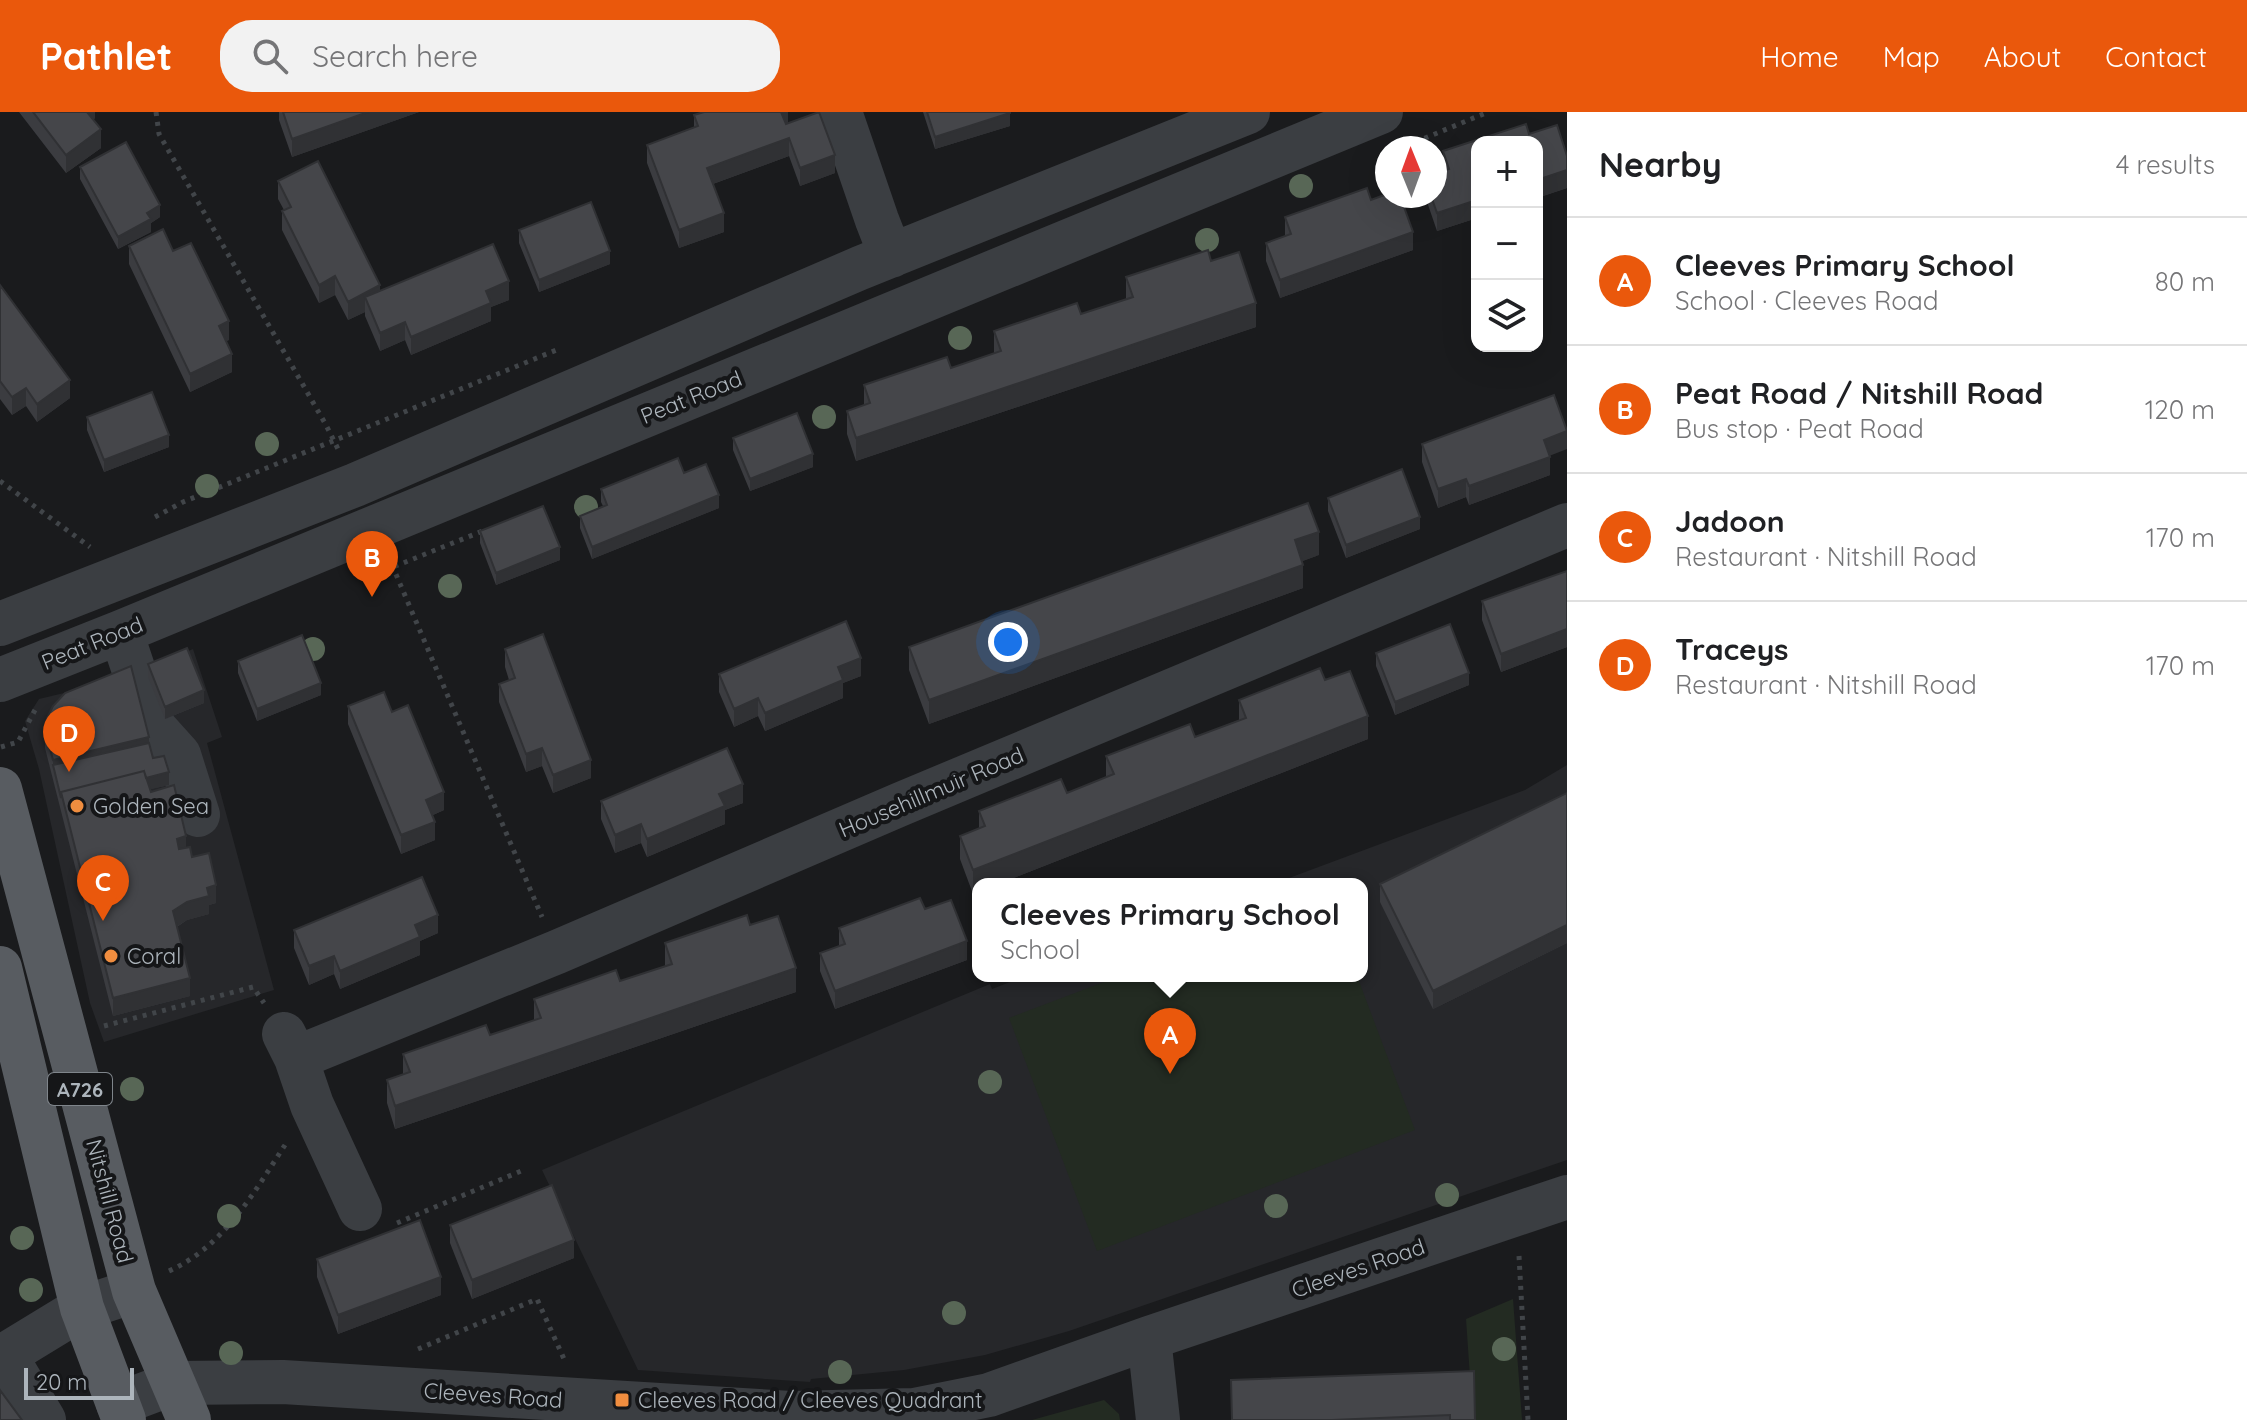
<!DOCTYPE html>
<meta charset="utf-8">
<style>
body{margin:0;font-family:Quicksand,sans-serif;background:#f2f2f2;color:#202124}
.controls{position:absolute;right:24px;top:24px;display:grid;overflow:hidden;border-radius:16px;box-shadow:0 8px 32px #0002}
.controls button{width:72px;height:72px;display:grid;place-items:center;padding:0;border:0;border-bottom:2px solid #e0e0e0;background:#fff;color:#202124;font:40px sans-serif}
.compass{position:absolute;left:1375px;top:24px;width:72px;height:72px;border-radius:50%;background:#fff;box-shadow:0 8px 32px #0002;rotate:359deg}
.scale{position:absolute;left:24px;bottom:20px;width:110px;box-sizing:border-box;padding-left:8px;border:4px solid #adb5bc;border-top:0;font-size:22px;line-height:28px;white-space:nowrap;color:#adb5bc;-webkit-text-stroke:6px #151618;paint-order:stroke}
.you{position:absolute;left:1008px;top:530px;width:28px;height:28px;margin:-20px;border:6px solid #fff;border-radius:50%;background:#1a73e8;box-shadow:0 0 0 12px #1a73e833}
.badge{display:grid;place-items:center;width:52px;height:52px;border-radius:50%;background:#ea580c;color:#fff;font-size:26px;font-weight:700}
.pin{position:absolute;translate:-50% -66px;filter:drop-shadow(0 2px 4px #0008)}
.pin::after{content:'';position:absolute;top:42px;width:28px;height:24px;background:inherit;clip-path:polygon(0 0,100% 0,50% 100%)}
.popup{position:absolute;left:972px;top:766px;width:396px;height:104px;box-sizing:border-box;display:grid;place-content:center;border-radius:16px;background:#fff;filter:drop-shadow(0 2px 6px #0005);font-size:26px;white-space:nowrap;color:#757577}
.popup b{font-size:30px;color:#202124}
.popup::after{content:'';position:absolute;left:50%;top:100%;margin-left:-16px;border:16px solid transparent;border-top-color:#fff}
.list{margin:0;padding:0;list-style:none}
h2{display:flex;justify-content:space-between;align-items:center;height:104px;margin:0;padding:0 32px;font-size:34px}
h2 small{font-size:26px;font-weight:400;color:#757577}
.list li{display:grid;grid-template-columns:52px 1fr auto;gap:24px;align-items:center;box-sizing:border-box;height:128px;padding:0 32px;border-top:2px solid #e0e0e0}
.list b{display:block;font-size:30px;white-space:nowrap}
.list p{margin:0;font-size:26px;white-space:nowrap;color:#757577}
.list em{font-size:26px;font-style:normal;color:#757577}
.icon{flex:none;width:44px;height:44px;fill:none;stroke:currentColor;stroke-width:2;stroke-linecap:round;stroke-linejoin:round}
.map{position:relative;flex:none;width:1567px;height:1308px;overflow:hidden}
header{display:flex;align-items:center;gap:48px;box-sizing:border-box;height:112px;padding:0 40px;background:#ea580c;color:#fff}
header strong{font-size:38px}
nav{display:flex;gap:44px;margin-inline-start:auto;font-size:28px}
.search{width:560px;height:72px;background:#f2f2f2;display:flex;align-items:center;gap:20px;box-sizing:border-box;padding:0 28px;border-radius:32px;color:#757577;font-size:30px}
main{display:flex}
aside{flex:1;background:#fff}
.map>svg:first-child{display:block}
.built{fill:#26272a}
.green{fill:#232b22}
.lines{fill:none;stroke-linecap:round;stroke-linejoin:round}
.path{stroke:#414549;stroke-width:5;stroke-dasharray:4 6;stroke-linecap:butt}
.minor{stroke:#3b3e42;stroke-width:44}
.major{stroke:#585c61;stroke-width:44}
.tree{fill:#586756}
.wall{fill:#3b3c40}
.shaded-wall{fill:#303134}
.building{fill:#45464a;stroke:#303134;stroke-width:2}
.poi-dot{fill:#f08d3f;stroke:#151618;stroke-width:3}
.labels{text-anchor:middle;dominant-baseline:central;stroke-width:8;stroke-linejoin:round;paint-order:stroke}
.shield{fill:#151618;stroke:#7f858b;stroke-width:2}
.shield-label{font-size:20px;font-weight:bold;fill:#adb5bc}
.street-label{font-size:22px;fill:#adb5bc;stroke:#151618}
.poi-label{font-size:22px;fill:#adb5bc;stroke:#151618;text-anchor:start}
</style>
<header>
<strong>Pathlet</strong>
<div class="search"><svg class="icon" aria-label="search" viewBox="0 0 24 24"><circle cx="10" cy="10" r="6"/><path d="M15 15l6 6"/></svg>Search here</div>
<nav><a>Home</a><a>Map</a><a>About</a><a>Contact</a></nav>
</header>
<main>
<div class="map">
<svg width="1567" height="1308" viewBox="0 0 1567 1308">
<rect width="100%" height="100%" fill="#1a1b1d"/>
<path class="built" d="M193 537 222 625 207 631 274 878 104 930 90 891 39 657 25 609 39 587 114 569Z
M1567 653V1048L1069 1219 985 1243 904 1258 811 1267 810 1270 638 1258 542 1058 990 872 992 877 1026 864H1362V772H1273L1525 678Z"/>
<path class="green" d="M1120 864H1357L1415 1018 1097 1139 1009 906Z
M1513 1187 1522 1308H1473L1466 1207Z
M1104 1288 1119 1302 1120 1308H1032Z"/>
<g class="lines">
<path class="path" d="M156 0 159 22 326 313 339 339
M1406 34 1488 0
M0 369 90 435
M155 405 183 390 559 237
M392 453 542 805
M376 462 485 418
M1 635 18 630 35 598
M104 914 253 875 264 891
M397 1111 526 1057
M1519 1144 1528 1308
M169 1159C224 1134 253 1082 285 1033
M418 1237 537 1187 564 1247"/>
<path class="minor" d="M840 0 877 108 891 144
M0 512 355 373 860 156 1248 0
M121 520 152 613 179 643 198 703
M0 568 121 520 1381 0
M284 922 296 946 312 993 360 1097
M296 946 557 840 901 692 1567 413
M1149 1226 1158 1308
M5 1243 44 1308
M0 1246 82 1196 134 1179
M118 1292 174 1271 283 1270 791 1301 914 1298 989 1283 1149 1226 1567 1085"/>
<path class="major" d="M0 677 134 1179 189 1308
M0 856 82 1196 124 1308"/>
</g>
<g class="tree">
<circle cx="1301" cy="74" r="12"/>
<circle cx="1207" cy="128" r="12"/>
<circle cx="960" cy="226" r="12"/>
<circle cx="824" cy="305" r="12"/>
<circle cx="267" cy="332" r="12"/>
<circle cx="207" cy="374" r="12"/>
<circle cx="586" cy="395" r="12"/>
<circle cx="450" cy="474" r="12"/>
<circle cx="313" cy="537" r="12"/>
<circle cx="990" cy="970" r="12"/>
<circle cx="132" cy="977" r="12"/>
<circle cx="1447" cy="1083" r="12"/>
<circle cx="1276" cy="1094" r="12"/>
<circle cx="229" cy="1104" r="12"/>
<circle cx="22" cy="1126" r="12"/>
<circle cx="31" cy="1178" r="12"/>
<circle cx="954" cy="1201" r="12"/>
<circle cx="1504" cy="1237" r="12"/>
<circle cx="231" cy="1241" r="12"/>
<circle cx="840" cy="1260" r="12"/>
</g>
<path class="wall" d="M19 0H95V6L93 8 101 36 66 61Z
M279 0H419L292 45 279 8Z
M788 0V11L835 61 800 74 789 44 713 72 724 120 679 136 647 51V33L694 15V3Z
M923 0H1010V14L935 37Z
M1526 12 1529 22 1557 13 1567 44V76L1537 86V30H1477V106L1437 119 1425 84H1435V62L1444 59 1443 39Z
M80 55 160 105 151 111V120L118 137 80 67Z
M278 69 380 179 509 188 491 195V209L411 243 405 228 380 239 365 204V200L348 208 335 183 319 191 282 118V99L284 98 278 87Z
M1371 88 1413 138 1280 186 1266 149V131L1285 124V105Z
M519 118 610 152 539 180 519 131Z
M129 134 173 139 229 228 226 229 232 260 190 280 129 152Z
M1211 149 1256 215 856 349 847 322V299L864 293V273L951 256 994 242V219L1081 202 1126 187V165Z
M0 173 70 286 37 310 26 294 12 303 0 287Z
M87 305 169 335 104 360 87 318Z
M733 326 813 355 750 379 733 338Z
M1422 332 1550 363 1469 393 1466 385 1438 396 1422 350Z
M684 361 719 396 592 447 580 416V404L603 394 601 390V377Z
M1328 386 1420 417 1346 446 1328 399Z
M480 419 560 448 496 473 480 431Z
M1319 443 1302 449 1303 476 929 612 909 558V535Z
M1567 459V535L1501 560 1482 508V489Z
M505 537 591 666 553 681 542 654 526 660 499 590V572L509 568 505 555Z
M1376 541 1469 573 1395 603 1376 554Z
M238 549 321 583 257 609 238 561Z
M148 552 204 591 165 607 148 565Z
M719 562 861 564 843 571V586L765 619 758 604 734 615 719 580Z
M1325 568 1368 627 998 772H978V780L973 782 960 747V724L979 716V699L1067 681 1106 665V644L1195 625 1239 608V588Z
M348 594 392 600 444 698 433 703 435 728 401 742 348 612Z
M45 617 149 631 153 646 169 673 150 677 151 680 192 745 216 791 209 793V802L187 808 177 815 190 884 113 904 45 636Z
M1567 681V831L1433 897 1380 790V772Z
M601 689 743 691 725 698V712L647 745 641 731 615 741 601 707Z
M925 797 967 848 835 897 820 859V841L839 834V816Z
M750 813 796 880 395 1017 387 991V968L403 962V942L490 923 534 908V887L620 869 665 854V831Z
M294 818 438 821 420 829V843L340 877 334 862 309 873 294 836Z
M450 1113 574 1146 472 1187 450 1131Z
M317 1147 441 1183 338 1222 317 1165Z
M1231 1268 1475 1308H1231Z"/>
<path class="shaded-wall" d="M84 0H95V6L84 14Z
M368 0H419L292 45V27Z
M780 0H788V13L780 16Z
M1010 1V14L935 37V25Z
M101 17V36L66 61V43Z
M789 26V44L707 74V56Z
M835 43V61L800 74V56Z
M1567 58V76L1537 86V68Z
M1477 88V106L1437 119V101Z
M160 93V105L151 111V120L118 137V125L147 101Z
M724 101V120L679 136V118Z
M1413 120V138L1280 186V168Z
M610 139V152L539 180V168Z
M335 164V183L319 191V173Z
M509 169V188L491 195V209L411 243V225L486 179Z
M380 173V192L365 185V200L348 208V190Z
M1256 191V215L856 349V326Z
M229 209V228L219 233V214Z
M405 210V228L380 239V221Z
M232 242V260L190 280V262Z
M70 268V286L37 310V292Z
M26 276V294L12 303V285Z
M1567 319V337L1544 346V328Z
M169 323V335L104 360V348Z
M813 342V355L750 379V367Z
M1550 345V363L1469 393V374Z
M1466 367V385L1438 396V377Z
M719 383V396L592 447V435Z
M1420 405V417L1346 446V433Z
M1319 420V443L1295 452V428Z
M560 435V448L496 473V461Z
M1303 453V476L929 612V588Z
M1567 517V535L1501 560V542Z
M861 546V564L843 571V586L765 619V601L838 555Z
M1469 561V573L1395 603V590Z
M321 571V583L257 609V597Z
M204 578V591L165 607V595Z
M758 586V604L734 615V597Z
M1368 604V627L998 772H978V780L973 782V758Z
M149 625V643L53 653V648Z
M542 636V654L526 660V642Z
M591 648V666L553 681V663Z
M169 660V673L65 697 62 685Z
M743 672V691L725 698V712L647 745V727L719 682Z
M444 680V698L426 706V688Z
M435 710V728L401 742V723Z
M641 712V731L615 741V723Z
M186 724V742L177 745V727Z
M216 773V791L209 793V802L187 808 173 817V799L207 776Z
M438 803V821L420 829V843L340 877V859L415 813Z
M1567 813V831L1433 897V879Z
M967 829V848L835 897V879Z
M334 844V862L309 873V854Z
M796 856V880L395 1017V994Z
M190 866V884L113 904V886Z
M574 1128V1146L472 1187V1168Z
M441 1165V1183L338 1222V1203Z"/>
<path class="building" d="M33 0H87L101 17 66 43Z
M283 0H368L292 27Z
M704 0H781L786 12 819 0 835 43 800 56 789 26 707 56 724 101 679 118 647 33 698 14 694 3Z
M927 0H1010V1L935 25Z
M1526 12 1529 22 1557 13 1567 44V58L1537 68V30H1477V88L1437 101 1431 84H1435V62L1449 57 1443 39Z
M126 30 160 93 147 101 151 107 118 125 80 55Z
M318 49 380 173 348 190 335 164 319 173 282 99 291 95 278 69Z
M1367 76 1371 88 1387 82V84H1400L1413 120 1280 168 1266 131 1291 122 1285 105Z
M591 90 610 139 539 168 519 118Z
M163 117 173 139 191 131 229 209 219 214 232 242 190 262 129 134Z
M493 132 509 169 486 179 491 191 411 225 405 210 380 221 365 185Z
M1208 138 1211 149 1239 140 1256 191 856 326 847 299 870 291 864 273 947 245 951 256 1001 239 994 219 1077 191 1081 202 1133 185 1126 165Z
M0 173 70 268 37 292 26 276 12 285 0 269Z
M152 280 169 323 104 348 87 305Z
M1554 283 1567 319 1544 328 1550 345 1469 374 1466 367 1438 377 1422 332Z
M797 301 813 342 750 367 733 326Z
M678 346 684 361 706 352 719 383 592 435 580 404 607 393 601 377Z
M1402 357 1420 405 1346 433 1328 386Z
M1308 391 1319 420 1295 428 1303 453 929 588 909 535Z
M543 394 560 435 496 461 480 419Z
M1567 459V517L1501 542 1482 489Z
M846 509 861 546 838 555 843 568 765 601 758 586 734 597 719 562Z
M1450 512 1469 561 1395 590 1376 541Z
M543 522 591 648 553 663 542 636 526 642 499 572 515 566 505 537Z
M302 523 321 571 257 597 238 549Z
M187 536 204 578 165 595 148 552Z
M131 554 149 625 53 648 45 617 47 606 53 594 65 581Z
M1320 556 1325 568 1350 559 1368 604 973 758 960 724 985 714 979 699 1061 667 1067 681 1114 662 1106 644 1190 612 1195 625 1246 606 1239 588Z
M384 580 392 600 408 593 444 680 426 688 435 710 401 723 348 594Z
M149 631 153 646 164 644 169 660 146 666 144 659 61 680V686L53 653Z
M727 636 743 672 719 682 725 694 647 727 641 712 615 723 601 689Z
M144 659 151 680 174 673 186 724 177 727 179 737 190 735 192 745 209 741 216 773 207 776 209 784 187 790 173 799 190 866 113 886 61 680Z
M1567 681V813L1433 879 1380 772Z
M422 765 438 803 415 813 420 825 340 859 334 844 309 854 294 818Z
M920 786 925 797 951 788 967 829 835 879 820 841 845 832 839 816Z
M747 803 750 813 778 804 796 856 395 994 387 968 410 960 403 942 486 913 490 923 541 906 534 887 616 858 620 869 672 852 665 831Z
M552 1073 574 1128 472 1168 450 1113Z
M420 1108 441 1165 338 1203 317 1147Z
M1474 1259 1475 1308H1450V1303L1332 1308H1232L1231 1268Z
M0 1278 22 1308H0Z"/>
<g class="poi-dot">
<circle cx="77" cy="694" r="8"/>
<circle cx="111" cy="844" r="8"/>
<rect x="614" y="1280" width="16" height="16" rx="4"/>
</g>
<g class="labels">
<rect class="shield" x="48" y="961" width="64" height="32" rx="6"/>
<g class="shield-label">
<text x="80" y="977">A726</text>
</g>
<g class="street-label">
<text transform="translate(691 285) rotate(-22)">Peat Road</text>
<text transform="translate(92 531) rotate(-22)">Peat Road</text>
<text transform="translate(931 680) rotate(-23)">Househillmuir Road</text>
<text transform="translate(110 1089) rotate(75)">Nitshill Road</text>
<text transform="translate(1358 1156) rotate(-19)">Cleeves Road</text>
<text transform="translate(493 1283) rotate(4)">Cleeves Road</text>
</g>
<g class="poi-label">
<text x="93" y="694">Golden Sea</text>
<text x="127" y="844">Coral</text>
<text x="638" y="1288">Cleeves Road / Cleeves Quadrant</text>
</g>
</g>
</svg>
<div class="controls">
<button>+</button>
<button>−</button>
<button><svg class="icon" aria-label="layers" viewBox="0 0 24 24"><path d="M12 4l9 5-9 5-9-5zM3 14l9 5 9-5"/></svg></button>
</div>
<svg class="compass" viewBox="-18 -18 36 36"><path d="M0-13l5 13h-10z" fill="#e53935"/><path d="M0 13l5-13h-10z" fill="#757577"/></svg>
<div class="scale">20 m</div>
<div class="you"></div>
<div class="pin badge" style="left:1170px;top:962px">A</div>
<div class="popup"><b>Cleeves Primary School</b>School</div>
<div class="pin badge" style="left:372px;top:485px">B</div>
<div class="pin badge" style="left:103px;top:809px">C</div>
<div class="pin badge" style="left:69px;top:660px">D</div>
</div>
<aside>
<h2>Nearby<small>4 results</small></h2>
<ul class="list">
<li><span class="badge">A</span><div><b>Cleeves Primary School</b><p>School · Cleeves Road</p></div><em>80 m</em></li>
<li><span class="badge">B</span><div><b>Peat Road / Nitshill Road</b><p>Bus stop · Peat Road</p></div><em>120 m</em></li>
<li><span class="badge">C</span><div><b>Jadoon</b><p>Restaurant · Nitshill Road</p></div><em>170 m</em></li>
<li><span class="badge">D</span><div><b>Traceys</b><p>Restaurant · Nitshill Road</p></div><em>170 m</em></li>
</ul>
</aside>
</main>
